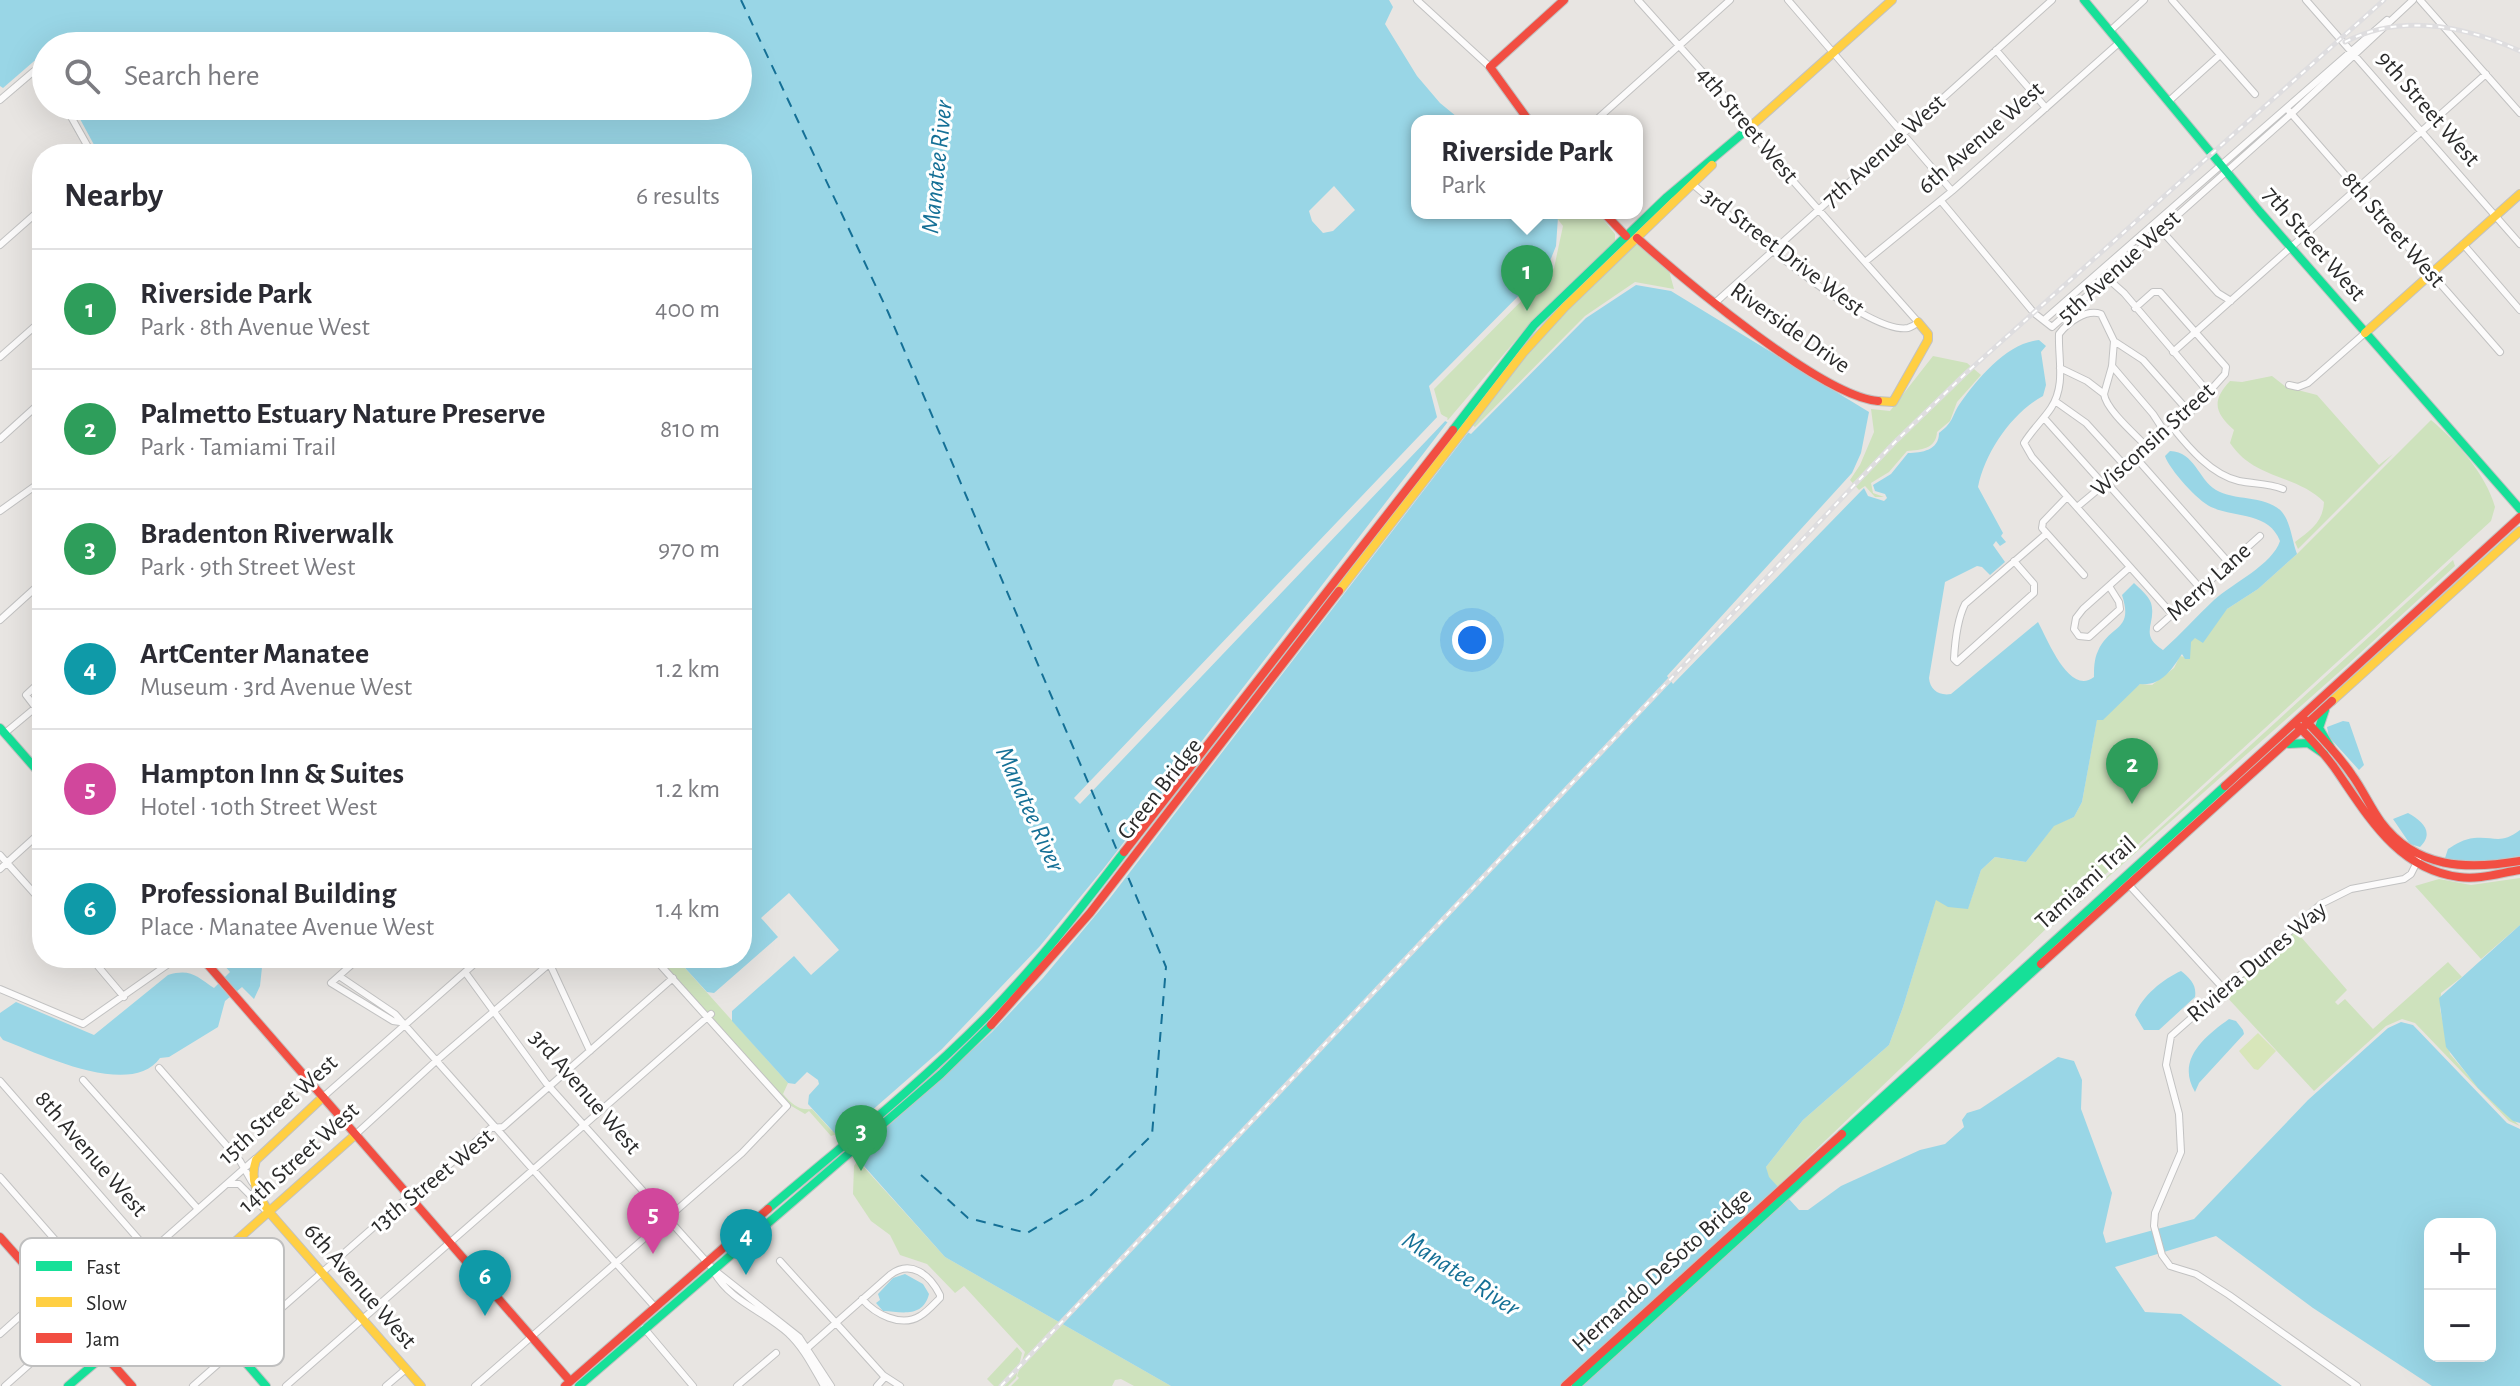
<!DOCTYPE html>
<meta charset="utf-8">
<style>
body{margin:0;font-family:"Alegreya Sans",sans-serif;background:#f7f7f7;color:#2b2b33}
.controls{position:absolute;right:24px;bottom:24px;display:grid;overflow:hidden;border-radius:16px;box-shadow:0 8px 32px #0002}
.controls button{width:72px;height:72px;display:grid;place-items:center;padding:0;border:0;border-bottom:2px solid #e1e1e2;background:#fff;color:#2b2b33;font:40px sans-serif}
.you{position:absolute;left:1472px;top:640px;width:28px;height:28px;margin:-20px;border:6px solid #fff;border-radius:50%;background:#1a73e8;box-shadow:0 0 0 12px #1a73e833}
.badge{display:grid;place-items:center;width:52px;height:52px;border-radius:50%;background:#db2777;color:#fff;font-size:26px;font-weight:700}
.pin{position:absolute;translate:-50% -66px;filter:drop-shadow(0 2px 4px #0008)}
.pin::after{content:'';position:absolute;top:42px;width:28px;height:24px;background:inherit;clip-path:polygon(0 0,100% 0,50% 100%)}
.popup{position:absolute;left:1411px;top:115px;width:232px;height:104px;box-sizing:border-box;display:grid;place-content:center;border-radius:16px;background:#fff;filter:drop-shadow(0 2px 6px #0005);font-size:26px;white-space:nowrap;color:#7c7c81}
.popup b{font-size:30px;color:#2b2b33}
.popup::after{content:'';position:absolute;left:50%;top:100%;margin-left:-16px;border:16px solid transparent;border-top-color:#fff}
.list{margin:0;padding:0;list-style:none}
h2{display:flex;justify-content:space-between;align-items:center;height:104px;margin:0;padding:0 32px;font-size:34px}
h2 small{font-size:26px;font-weight:400;color:#7c7c81}
.list li{display:grid;grid-template-columns:52px 1fr auto;gap:24px;align-items:center;box-sizing:border-box;height:120px;padding:0 32px;border-top:2px solid #e1e1e2}
.list b{display:block;font-size:30px;white-space:nowrap}
.list p{margin:0;font-size:26px;white-space:nowrap;color:#7c7c81}
.list em{font-size:26px;font-style:normal;color:#7c7c81}
.icon{flex:none;width:44px;height:44px;fill:none;stroke:currentColor;stroke-width:2;stroke-linecap:round;stroke-linejoin:round}
.map{position:relative;flex:none;width:2520px;height:1386px;overflow:hidden}
.search{position:absolute;background:#fff;box-shadow:0 8px 32px #0002;left:32px;top:32px;width:720px;height:88px;display:flex;align-items:center;gap:20px;box-sizing:border-box;padding:0 28px;border-radius:44px;color:#7c7c81;font-size:30px}
.panel{position:absolute;background:#fff;box-shadow:0 8px 32px #0002;left:32px;top:144px;width:720px;height:824px;border-radius:32px}
.map>svg:first-child{display:block}
.green{fill:#cee2bd}
.pitch{fill:#d8e6ba}
.water{fill:#99d6e6;fill-rule:evenodd}
.pier{fill:#e8e5e2}
.lines{fill:none;stroke-linecap:round;stroke-linejoin:round}
.ferry{stroke:#157096;stroke-width:2;stroke-dasharray:10 8;stroke-linecap:butt}
.street-casing{stroke:#c2c2c2;stroke-width:8}
.fast-casing{stroke:#c2c2c2;stroke-width:10}
.slow-casing{stroke:#c2c2c2;stroke-width:10}
.jam-casing{stroke:#c2c2c2;stroke-width:10}
.street{stroke:#fcfbfb;stroke-width:6}
.fast{stroke:#16e098;stroke-width:8}
.slow{stroke:#ffcf43;stroke-width:8}
.jam{stroke:#f24e42;stroke-width:8}
.rail-casing{stroke:#dedddf;stroke-width:5}
.rail{stroke:#fff;stroke-width:2;stroke-dasharray:6;stroke-linecap:butt}
.labels{text-anchor:middle;dominant-baseline:central;stroke-width:6;stroke-linejoin:round;paint-order:stroke}
.street-label{font-size:24px;fill:#2b2b2b;stroke:#fff}
.water-label{font-size:26px;font-style:italic;fill:#157096;stroke:#fff}
.key{fill:#fff;stroke:#bfbfbf;stroke-width:2}
.key-label{font-size:22px;fill:#2b2b2b}
</style>
<div class="map">
<svg width="2520" height="1386" viewBox="0 0 2520 1386">
<rect width="100%" height="100%" fill="#e8e5e2"/>
<path class="green" d="M1553 213H1598L1615 234V241L1521 334 1448 420 1441 414 1434 389 1554 268 1563 226Z
M1637 243 1668 267 1674 289 1635 282 1585 316 1475 427 1471 424 1545 333Z
M1933 356 1967 363 1981 375 1957 402 1950 421 1937 432C1936 449 1921 450 1907 451L1889 472 1871 483 1873 493 1884 497H1875L1865 486 1859 490 1850 480 1860 465 1874 432 1871 409 1890 411Z
M2272 376 2286 387 2317 395 2379 465 2393 454 2298 549 2295 542C2310 531 2323 522 2324 502 2296 474 2255 480 2230 443L2234 430C2215 413 2211 401 2230 381L2242 382Z
M2431 420C2456 441 2486 474 2495 507L2491 521 2049 926 1777 1187 1768 1177 1766 1167 1803 1120 1889 1045 1903 1007 1936 899 1968 908 1981 870 1995 857 2026 862 2054 825 2074 817 2082 802 2097 719 2140 684 2152 685 2174 668 2180 656 2189 658 2190 642 2227 609 2258 589 2297 554Z
M2453 560 2455 566 2346 666 2043 935Z
M2520 878V925L2481 959 2415 886 2439 879 2471 885Z
M2295 930 2347 990 2335 1002 2338 1005 2345 999 2373 1029 2448 962 2462 977 2441 993 2440 1009 2450 1054 2479 1088 2520 1126 2509 1121 2415 1023 2402 1019 2386 1026 2314 1091 2224 994Z
M654 958H676L788 1083 783 1094C792 1104 799 1111 812 1109L832 1131 848 1124 852 1125 871 1147 861 1164 945 1257 1171 1386H1134L1121 1379 1115 1380 1112 1386H1011L1019 1378 1017 1376 1025 1352 964 1286 955 1293 927 1264 900 1255 890 1235 871 1221 853 1194 854 1166 864 1151 846 1131 831 1136 809 1111 805 1114 788 1104Z
M1017 1347 1022 1353 1016 1378 1008 1386H994L987 1379Z"/>
<path class="pitch" d="M2258 1033 2276 1051 2258 1070 2254 1069 2239 1051Z"/>
<path class="water" d="M0 0H1389L1393 7 1385 24 1417 76 1440 103 1462 121H1417V213H1555L1558 217 1556 246 1548 266 1429 386 1437 417 1471 434 1586 318 1636 285 1671 291 1869 412 1861 453 1852 473 1667 676 1673 684 1864 488 1868 496 1884 501 1887 498 1885 494 1875 491 1873 485 1891 474 1908 453C1922 453 1939 450 1939 433 1955 421 1951 416 1961 402 1979 377 2007 343 2039 340L2046 346 2041 352 2046 385 2043 396C2012 413 1985 452 1978 487L2003 533 2001 536 2006 542 2000 546 1996 541 1993 545 2005 562 1990 575 1982 567 1977 566 1945 582 1929 678C1930 690 1939 696 1951 694L2038 622C2048 640 2069 696 2094 677 2094 669 2094 659 2098 651 2110 624 2134 632 2122 595L2134 583C2140 589 2148 595 2151 603 2157 624 2138 634 2163 650 2181 634 2197 616 2214 600 2232 584 2273 564 2280 541 2269 512 2235 518 2211 507 2198 501 2169 469 2165 456L2170 451C2195 452 2198 479 2216 490 2234 501 2267 495 2282 512 2291 523 2292 541 2297 554L2258 589 2227 609 2203 643 2195 638 2191 642 2190 659H2185L2182 654C2171 670 2162 686 2140 684L2103 720H2097L2082 802 2074 817 2054 826 2026 862 1995 857 1981 870 1968 909 1948 907 1936 900 1903 1007 1889 1045 1803 1120 1766 1167 1769 1177 1799 1210H1808L1841 1186 1920 1150 1945 1144 1964 1127 1962 1120 1967 1113 1980 1109 2058 1057 2074 1061 2082 1080 2081 1109 2112 1193 2103 1233 2106 1243 2194 1219 2308 1100 2388 1028 2401 1022 2413 1025 2507 1123 2520 1129V1386H2432L2313 1308 2216 1236 2115 1267 2145 1312 2181 1314 2282 1386H1171L945 1257 855 1156 860 1150 846 1136 840 1139 808 1104 809 1095 819 1084 818 1080 807 1072 795 1084 788 1083 732 1021V1011L794 956 811 975 839 950 789 893 761 918 778 937 714 993 707 992 676 958H742V154H99L73 106H738V46H46V64L40 56 3 88 0 86ZM2430 1224H2490V1356H2430Z
M2343 721 2349 722 2364 765 2359 770 2329 737 2327 727Z
M2408 813C2422 821 2435 832 2420 847L2410 844 2393 819Z
M2520 830V856L2464 865 2444 861 2448 849C2456 844 2464 839 2474 838 2495 836 2500 845 2520 830Z
M2520 925V1123L2513 1121 2504 1113 2478 1088 2446 1047 2439 998Z
M218 958H263L260 986 254 999 242 987 225 1001 218 1027 169 1057 160 1058C131 1099 40 1054 3 1040L0 1036V1013L16 1002 94 1035 168 975C191 968 197 977 214 988L230 972Z
M2181 971C2190 978 2197 985 2195 997L2159 1030H2144L2135 1015C2142 996 2163 979 2181 971Z
M2229 1019 2236 1021 2243 1030 2244 1034 2199 1083 2195 1092C2176 1060 2204 1037 2229 1019Z
M905 1274 923 1284 929 1294C923 1318 902 1312 883 1311L876 1303 880 1300 878 1294 893 1278Z"/>
<path class="pier" d="M1334 186 1355 210 1333 231 1323 233 1312 221 1309 211Z
M1440 414 1448 418 1080 804 1074 798Z
M1450 419 1470 429 1474 425 1110 898 1043 978 992 1032 853 1158 851 1156 855 1151 846 1140 837 1141 942 1049 1040 946 1104 868Z"/>
<g class="lines">
<path class="ferry" d="M741 0 888 312 1119 855
M921 1175 968 1218 1027 1233 1090 1196 1152 1135 1166 967 1126 872"/>
<g class="street-casing">
<path id="street" d="M1417 0 1490 67
M1638 0 1751 126 1763 147 1918 322C1915 325 1912 327 1908 328 1865 336 1726 212 1690 182
M1788 0 1952 191
M2172 0 2255 94
M2306 0 2520 244
M2420 0 2520 113
M2110 31 2144 0
M1996 50 2046 108
M0 100 34 71 46 77
M2169 101 2220 55
M65 106 92 154
M2289 111 2500 352
M1595 121 1730 0
M1941 201 2034 313 2052 327 2291 114 2413 0
M2159 228 2218 293 2231 301
M2463 244 2520 310
M0 245 42 208
M1865 262 1952 191 2120 42
M2107 278 2124 293 2209 393
M1716 302 2052 0
M2044 320 2387 20
M2173 352 2486 74
M0 357 42 320
M2112 366 2153 414 2166 434
M2060 368 2087 381 2104 394C2106 410 2137 436 2149 449
M2289 385 2298 387 2308 383 2365 333
M2104 394 2112 366 2114 341
M2055 401 2086 423 2126 467
M2044 418 2104 485
M2173 428C2189 448 2212 475 2239 481 2254 484 2268 483 2283 489
M0 439 42 401
M2137 459 2229 563
M2107 483 2201 589
M2067 497 2043 522 2042 528 2084 575
M2077 507 2190 413 2225 374 2226 367 2160 292H2153L2135 308
M0 511 42 481
M2014 561 2034 584V593L1957 662 1954 659C1955 641 1957 620 1965 604L2046 534
M2109 586 2119 602 2120 609 2089 637 2079 636 2074 629 2076 618 2083 609 2130 567
M2172 614 2032 457 2024 443C2032 430 2043 420 2051 408 2066 385 2058 359 2059 334 2068 322 2086 309 2101 314L2114 341 2143 360 2190 413
M0 620 42 582
M2157 628 2260 536
M42 680 26 695 42 716
M5 733 35 708
M0 855 42 902
M0 869 42 831
M2130 886 2223 988
M91 958 124 997
M359 958 331 983 393 1021 400 1022
M547 958 590 1051
M465 972 546 1083 713 1269 799 1337 831 1386
M339 976 395 1014 654 1306
M0 989 83 1024 177 958
M159 1068 240 1161 252 1182
M83 1080 198 1209
M0 1081 182 1289
M323 1097 481 958
M355 1135 436 1061 556 958
M0 1177 134 1330
M227 1184H239L264 1209
M780 1261 883 1375 900 1386
M714 1272C731 1302 764 1311 788 1333 804 1348 813 1367 824 1386
M102 1294 255 1159
M644 1328 693 1386
M0 1334 48 1291
M804 1351 890 1275C911 1259 930 1275 940 1295V1298C934 1304 927 1312 920 1316 901 1328 875 1314 862 1299
M5 1386 76 1323
M193 1386 401 1203 416 1194 491 1128 503 1127 673 978
M286 1386 711 1014
M386 1386 406 1369
M475 1386 742 1153 787 1106 654 958
M737 1386 776 1353
M877 1386 885 1377
M2357 1386 2229 1295 2196 1274 2170 1266 2162 1255 2154 1226 2155 1213 2181 1152 2179 1114 2166 1065 2171 1036 2321 904 2351 889 2404 879 2411 874 2418 860"/>
</g>
<g class="fast-casing">
<path id="fast" d="M2084 0 2260 212 2520 509
M1453 430 1534 325 1667 197 1749 128
M2325 710 2319 728 2331 748
M0 728 42 776
M2289 744 2308 743 2324 754
M1842 1134 2225 786
M768 1209C842 1146 919 1085 987 1016 1037 965 1081 908 1124 852
M68 1386 182 1289 266 1386
M579 1386 941 1074 991 1025
M1576 1386 2041 964"/>
</g>
<g class="slow-casing">
<path id="slow" d="M1749 128 1892 0
M2365 333 2520 194
M1878 401 1893 402 1928 340V334L1918 322
M1339 591 1523 353 1565 307 1712 165
M2332 701 2520 531
M323 1097 256 1160C249 1180 258 1195 269 1212L421 1386
M182 1289 355 1135"/>
</g>
<g class="jam-casing">
<path id="jam" d="M1529 121 1490 67 1564 0
M1604 213 1626 236
M1637 238C1682 278 1822 397 1878 401
M2304 719C2321 737 2338 754 2352 775 2363 790 2370 807 2381 822 2416 869 2467 870 2520 861
M2297 725C2310 738 2323 752 2334 767 2367 814 2396 869 2459 877 2479 880 2500 873 2520 870
M2225 786 2520 517
M1124 852 1453 430
M202 958 570 1381
M2041 964 2332 701
M991 1025 1090 913 1339 591
M0 1237 132 1386
M565 1386 768 1209
M1565 1386 1842 1134"/>
</g>
<use href="#street" class="street"/>
<use href="#fast" class="fast"/>
<use href="#slow" class="slow"/>
<use href="#jam" class="jam"/>
<g class="rail-casing">
<path id="rail" d="M2345 42C2401 13 2465 26 2520 51
M1001 1386 1895 442 1965 374 2384 0"/>
</g>
<use href="#rail" class="rail"/>
</g>
<g class="labels">
<g class="street-label">
<text transform="translate(2428 109) rotate(49)">9th Street West</text>
<text transform="translate(1747 125) rotate(50)">4th Street West</text>
<text transform="translate(1981 138) rotate(-41)">6th Avenue West</text>
<text transform="translate(1884 151) rotate(-42)">7th Avenue West</text>
<text transform="translate(2393 230) rotate(49)">8th Street West</text>
<text transform="translate(2314 244) rotate(49)">7th Street West</text>
<text transform="translate(1783 252) rotate(37)">3rd Street Drive West</text>
<text transform="translate(2119 267) rotate(-42)">5th Avenue West</text>
<text transform="translate(1790 328) rotate(35)">Riverside Drive</text>
<text transform="translate(2153 440) rotate(-42)">Wisconsin Street</text>
<text transform="translate(2209 582) rotate(-42)">Merry Lane</text>
<text transform="translate(1160 789) rotate(-52)">Green Bridge</text>
<text transform="translate(2086 883) rotate(-42)">Tamiami Trail</text>
<text transform="translate(2257 962) rotate(-40)">Riviera Dunes Way</text>
<text transform="translate(585 1092) rotate(49)">3rd Avenue West</text>
<text transform="translate(278 1110) rotate(-42)">15th Street West</text>
<text transform="translate(91 1154) rotate(49)">8th Avenue West</text>
<text transform="translate(299 1158) rotate(-42)">14th Street West</text>
<text transform="translate(432 1181) rotate(-39)">13th Street West</text>
<text transform="translate(1662 1270) rotate(-42)">Hernando DeSoto Bridge</text>
<text transform="translate(360 1286) rotate(49)">6th Avenue West</text>
</g>
<g class="water-label">
<text transform="translate(937 167) rotate(-84)">Manatee River</text>
<text transform="translate(1030 809) rotate(66)">Manatee River</text>
<text transform="translate(1461 1274) rotate(33)">Manatee River</text>
</g>
</g>
<rect x="20" y="1238" width="264" height="128" rx="12" class="key"/>
<rect x="36" y="1261" width="36" height="10" fill="#16e098"/>
<rect x="36" y="1297" width="36" height="10" fill="#ffcf43"/>
<rect x="36" y="1333" width="36" height="10" fill="#f24e42"/>
<g class="key-label">
<text x="86" y="1274">Fast</text>
<text x="86" y="1310">Slow</text>
<text x="86" y="1346">Jam</text>
</g>
</svg>
<div class="controls">
<button>+</button>
<button>−</button>
</div>
<div class="you"></div>
<div class="pin badge" style="left:1527px;top:311px;background:#2e9e5b">1</div>
<div class="popup"><b>Riverside Park</b>Park</div>
<div class="pin badge" style="left:2132px;top:804px;background:#2e9e5b">2</div>
<div class="pin badge" style="left:861px;top:1171px;background:#2e9e5b">3</div>
<div class="pin badge" style="left:746px;top:1275px;background:#0f9aa8">4</div>
<div class="pin badge" style="left:653px;top:1254px;background:#d1479c">5</div>
<div class="pin badge" style="left:485px;top:1316px;background:#0f9aa8">6</div>
<div class="search"><svg class="icon" aria-label="search" viewBox="0 0 24 24"><circle cx="10" cy="10" r="6"/><path d="M15 15l6 6"/></svg>Search here</div>
<section class="panel">
<h2>Nearby<small>6 results</small></h2>
<ul class="list">
<li><span class="badge" style="background:#2e9e5b">1</span><div><b>Riverside Park</b><p>Park · 8th Avenue West</p></div><em>400 m</em></li>
<li><span class="badge" style="background:#2e9e5b">2</span><div><b>Palmetto Estuary Nature Preserve</b><p>Park · Tamiami Trail</p></div><em>810 m</em></li>
<li><span class="badge" style="background:#2e9e5b">3</span><div><b>Bradenton Riverwalk</b><p>Park · 9th Street West</p></div><em>970 m</em></li>
<li><span class="badge" style="background:#0f9aa8">4</span><div><b>ArtCenter Manatee</b><p>Museum · 3rd Avenue West</p></div><em>1.2 km</em></li>
<li><span class="badge" style="background:#d1479c">5</span><div><b>Hampton Inn &amp; Suites</b><p>Hotel · 10th Street West</p></div><em>1.2 km</em></li>
<li><span class="badge" style="background:#0f9aa8">6</span><div><b>Professional Building</b><p>Place · Manatee Avenue West</p></div><em>1.4 km</em></li>
</ul>
</section>
</div>
